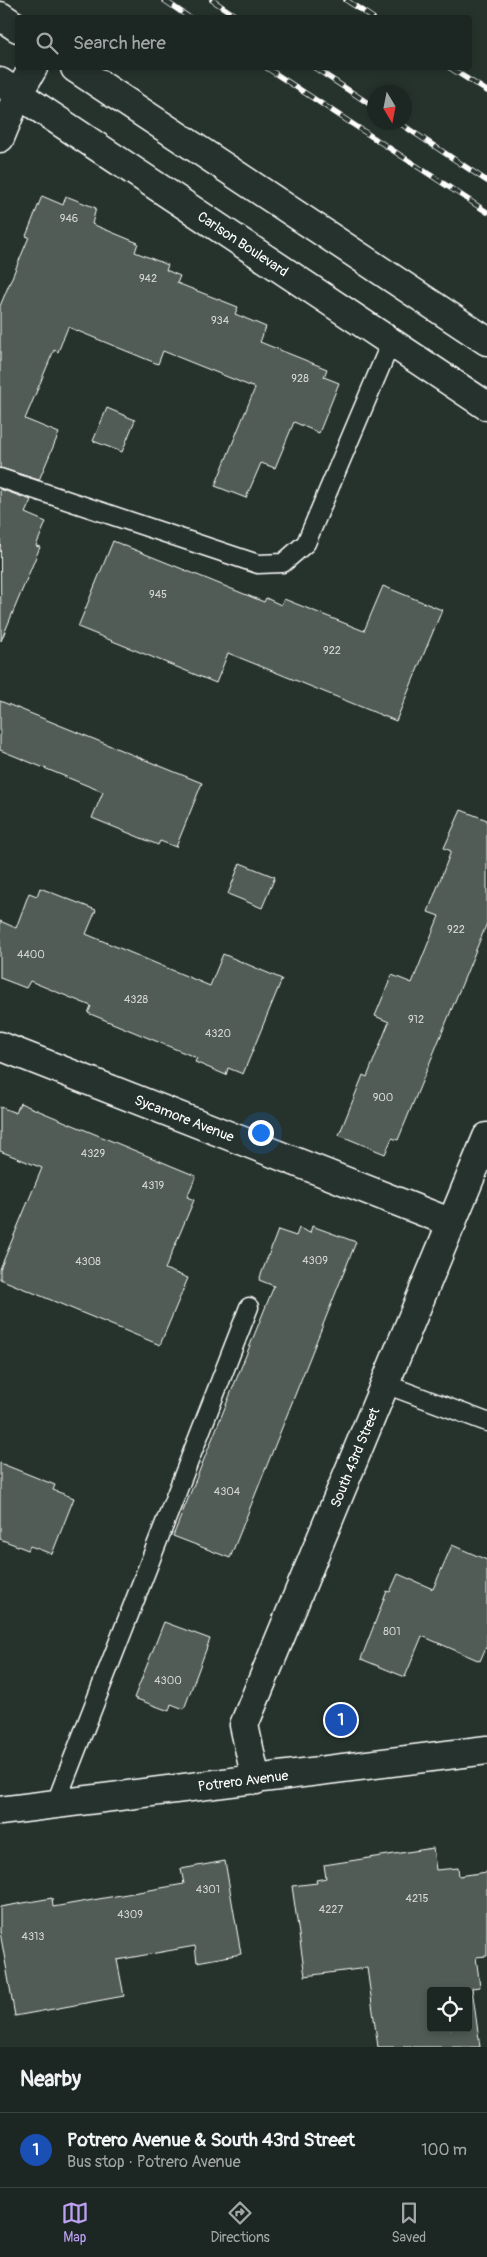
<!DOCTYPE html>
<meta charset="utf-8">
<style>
body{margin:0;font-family:Pangolin,sans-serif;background:#29322f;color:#f1f3f6}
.controls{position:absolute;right:15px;bottom:15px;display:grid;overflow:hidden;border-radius:5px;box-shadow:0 2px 8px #0003}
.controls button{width:45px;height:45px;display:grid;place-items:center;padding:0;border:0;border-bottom:1px solid #3a4340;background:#1c2622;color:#f1f3f6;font:25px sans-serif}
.compass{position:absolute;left:367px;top:85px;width:45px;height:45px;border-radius:50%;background:#1c2622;box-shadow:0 2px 8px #0003;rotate:170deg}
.you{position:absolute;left:260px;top:1132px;width:18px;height:18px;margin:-12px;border:4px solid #fff;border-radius:50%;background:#1a73e8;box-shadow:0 0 0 8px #1a73e833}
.badge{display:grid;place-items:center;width:32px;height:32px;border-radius:50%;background:#bca0f2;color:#fff;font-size:16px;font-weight:700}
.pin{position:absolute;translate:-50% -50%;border:2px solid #fff;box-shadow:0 1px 5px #0006}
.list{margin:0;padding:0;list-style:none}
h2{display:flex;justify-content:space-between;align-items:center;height:65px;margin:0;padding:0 20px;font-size:21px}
h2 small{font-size:16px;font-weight:400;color:#a0a5a5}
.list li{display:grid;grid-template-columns:32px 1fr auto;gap:15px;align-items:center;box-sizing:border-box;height:75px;padding:0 20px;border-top:1px solid #3a4340}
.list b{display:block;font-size:19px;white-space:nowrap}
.list p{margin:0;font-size:16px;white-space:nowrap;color:#a0a5a5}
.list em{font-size:16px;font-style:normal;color:#a0a5a5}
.icon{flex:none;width:28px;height:28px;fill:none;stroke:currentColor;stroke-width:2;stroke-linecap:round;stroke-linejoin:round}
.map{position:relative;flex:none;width:487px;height:2047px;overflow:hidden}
.search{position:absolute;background:#1c2622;box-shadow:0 2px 8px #0003;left:15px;right:15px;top:15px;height:55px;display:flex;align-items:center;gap:12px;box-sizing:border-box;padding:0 18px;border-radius:5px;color:#a0a5a5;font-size:19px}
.sheet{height:140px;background:#1c2622}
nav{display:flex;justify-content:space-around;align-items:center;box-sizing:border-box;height:70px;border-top:1px solid #3a4340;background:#1c2622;font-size:14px;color:#a0a5a5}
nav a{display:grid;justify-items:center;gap:2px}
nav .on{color:#bca0f2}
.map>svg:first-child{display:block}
.building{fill:#515c57;stroke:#fff;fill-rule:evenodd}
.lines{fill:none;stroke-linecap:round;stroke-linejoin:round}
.lane-casing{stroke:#fff;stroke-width:21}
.street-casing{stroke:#fff;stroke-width:31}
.secondary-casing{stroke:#fff;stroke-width:31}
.lane{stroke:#26332d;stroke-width:18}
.street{stroke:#26332d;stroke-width:28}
.secondary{stroke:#26332d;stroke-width:28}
.rail-casing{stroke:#fff;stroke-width:5.5}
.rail{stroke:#26332d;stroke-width:4;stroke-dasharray:11;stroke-linecap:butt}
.labels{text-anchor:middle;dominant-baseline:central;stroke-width:4.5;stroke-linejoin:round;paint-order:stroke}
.number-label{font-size:11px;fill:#d4d6d5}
.street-label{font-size:14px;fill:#fff;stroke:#26332d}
</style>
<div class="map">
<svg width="487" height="2047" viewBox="0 0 487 2047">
<rect width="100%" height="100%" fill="#26332d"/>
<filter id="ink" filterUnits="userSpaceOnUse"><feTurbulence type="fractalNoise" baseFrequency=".02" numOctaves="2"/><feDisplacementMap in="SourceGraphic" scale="10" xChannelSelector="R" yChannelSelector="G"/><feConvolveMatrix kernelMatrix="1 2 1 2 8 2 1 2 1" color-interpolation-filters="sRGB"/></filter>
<g filter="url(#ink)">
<path class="building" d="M42 196 63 205 66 196 96 208 92 224 138 243 135 252 168 265 166 270 180 276 177 283 238 307 235 314 266 327 260 342 327 369 324 377 339 383 319 433 294 422 275 468 261 463 246 498 215 486 255 388 163 351 158 364 68 327 58 352 54 350 25 419 59 433 39 480 0 468V306L29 237 26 236Z
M107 408 135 420 122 452 93 441Z
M0 489 31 500 25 513 46 522 36 546 40 547 1 641Z
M113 541 264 602 266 598 281 605 284 599 364 631 383 586 442 610 396 721 228 653 216 683 78 627Z
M0 701 202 783 176 847 160 841 158 845 92 818 103 792 0 750Z
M461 810 487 820V923L398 1140 392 1138 385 1154 339 1135 363 1075 367 1077 389 1022 375 1016 392 975 412 983 439 916 428 912 451 851 444 848Z
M240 863 275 877 262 908 228 894Z
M40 888 96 910 86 934 210 986 223 954 282 979 243 1074 228 1068 226 1075 195 1062 197 1058 88 1013 91 1006 30 981 26 988 0 978V921L16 928 29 893 37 896Z
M20 1103 196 1176 187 1197 194 1200 165 1269 188 1278 160 1345 0 1279V1269L42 1168 0 1151V1107L16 1113Z
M312 1226 356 1242 230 1558 173 1536 274 1286 259 1280 278 1230 296 1236 299 1228 310 1233Z
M0 1463 55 1485 53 1490 74 1498 52 1554 30 1546 28 1550 0 1539Z
M452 1545 487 1560V1645L480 1661 422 1636 405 1677 361 1659 387 1591 390 1592 398 1574 433 1589Z
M164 1622 210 1639 184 1709 171 1704 169 1711 134 1698Z
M433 1848 436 1870 458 1868 459 1876 487 1872V1956L476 1957 480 1987 472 1988 480 2047H378L367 1968 305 1976 292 1886 317 1883 316 1880 326 1878 324 1865ZM431 1991H468V2028H431Z
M225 1861 241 1954 197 1962 195 1946 117 1960 124 1996 15 2016 0 1932V1907L52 1898 53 1907 184 1884 181 1869Z"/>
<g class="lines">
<g class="lane-casing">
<path id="lane" d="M0 478 258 564 283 563 306 543 391 342
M385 1384 487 1422
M55 1805 249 1307"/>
</g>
<g class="street-casing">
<g id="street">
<path d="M0 138 18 94 33 68"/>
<path id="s1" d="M0 1046 452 1223"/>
<path id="s2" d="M256 1780 244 1725 487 1137"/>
</g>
</g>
<g class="secondary-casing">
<g id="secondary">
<path d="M0 16 18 28"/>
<path d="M75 68 487 341"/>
<path id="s3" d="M0 82 487 406"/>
<path id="s4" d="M0 1811 487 1750"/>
</g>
</g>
<use href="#lane" class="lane"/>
<use href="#street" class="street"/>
<use href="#secondary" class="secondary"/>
<g class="rail-casing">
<path id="rail" d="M164 0 190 18
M212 0 239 18
M346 0 373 18
M267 68 487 212
M315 68 374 107
M450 68 487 91
M398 122 487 181"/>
</g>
<use href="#rail" class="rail"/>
</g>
</g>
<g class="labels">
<g class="number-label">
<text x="69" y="218">946</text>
<text x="148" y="278">942</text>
<text x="220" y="320">934</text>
<text x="300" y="378">928</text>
<text x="158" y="594">945</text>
<text x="332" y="650">922</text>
<text x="456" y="929">922</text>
<text x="31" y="954">4400</text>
<text x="136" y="999">4328</text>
<text x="416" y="1019">912</text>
<text x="218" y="1033">4320</text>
<text x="383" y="1097">900</text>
<text x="93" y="1153">4329</text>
<text x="153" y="1185">4319</text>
<text x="315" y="1260">4309</text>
<text x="88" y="1261">4308</text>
<text x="227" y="1491">4304</text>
<text x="392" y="1631">801</text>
<text x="168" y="1680">4300</text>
<text x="208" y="1889">4301</text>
<text x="417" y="1898">4215</text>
<text x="331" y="1909">4227</text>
<text x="130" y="1914">4309</text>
<text x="33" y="1936">4313</text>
</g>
<g class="street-label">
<text stroke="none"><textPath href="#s3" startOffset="292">Carlson Boulevard</textPath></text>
<text stroke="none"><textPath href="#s1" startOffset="198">Sycamore Avenue</textPath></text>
<text stroke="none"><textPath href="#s2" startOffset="346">South 43rd Street</textPath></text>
<text stroke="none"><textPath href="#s4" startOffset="245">Potrero Avenue</textPath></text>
</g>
</g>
</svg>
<div class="controls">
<button><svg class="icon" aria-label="locate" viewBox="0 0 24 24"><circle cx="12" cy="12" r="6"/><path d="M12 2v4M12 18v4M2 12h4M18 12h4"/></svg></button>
</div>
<svg class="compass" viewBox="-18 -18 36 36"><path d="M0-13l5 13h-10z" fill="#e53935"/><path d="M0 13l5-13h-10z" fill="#a0a5a5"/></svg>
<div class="you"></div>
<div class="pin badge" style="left:341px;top:1720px;background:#1a4fb4">1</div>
<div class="search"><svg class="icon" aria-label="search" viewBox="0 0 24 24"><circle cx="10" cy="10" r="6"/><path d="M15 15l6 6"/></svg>Search here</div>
</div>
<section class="sheet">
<h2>Nearby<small></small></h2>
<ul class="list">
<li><span class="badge" style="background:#1a4fb4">1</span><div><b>Potrero Avenue &amp; South 43rd Street</b><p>Bus stop · Potrero Avenue</p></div><em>100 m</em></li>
</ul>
</section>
<nav>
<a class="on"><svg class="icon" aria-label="map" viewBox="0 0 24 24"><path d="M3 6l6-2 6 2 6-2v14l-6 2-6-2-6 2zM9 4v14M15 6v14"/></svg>Map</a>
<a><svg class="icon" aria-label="directions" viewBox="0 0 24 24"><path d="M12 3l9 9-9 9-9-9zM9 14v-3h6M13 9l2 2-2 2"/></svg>Directions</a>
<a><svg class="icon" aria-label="saved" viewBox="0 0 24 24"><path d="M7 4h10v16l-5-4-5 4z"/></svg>Saved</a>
</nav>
